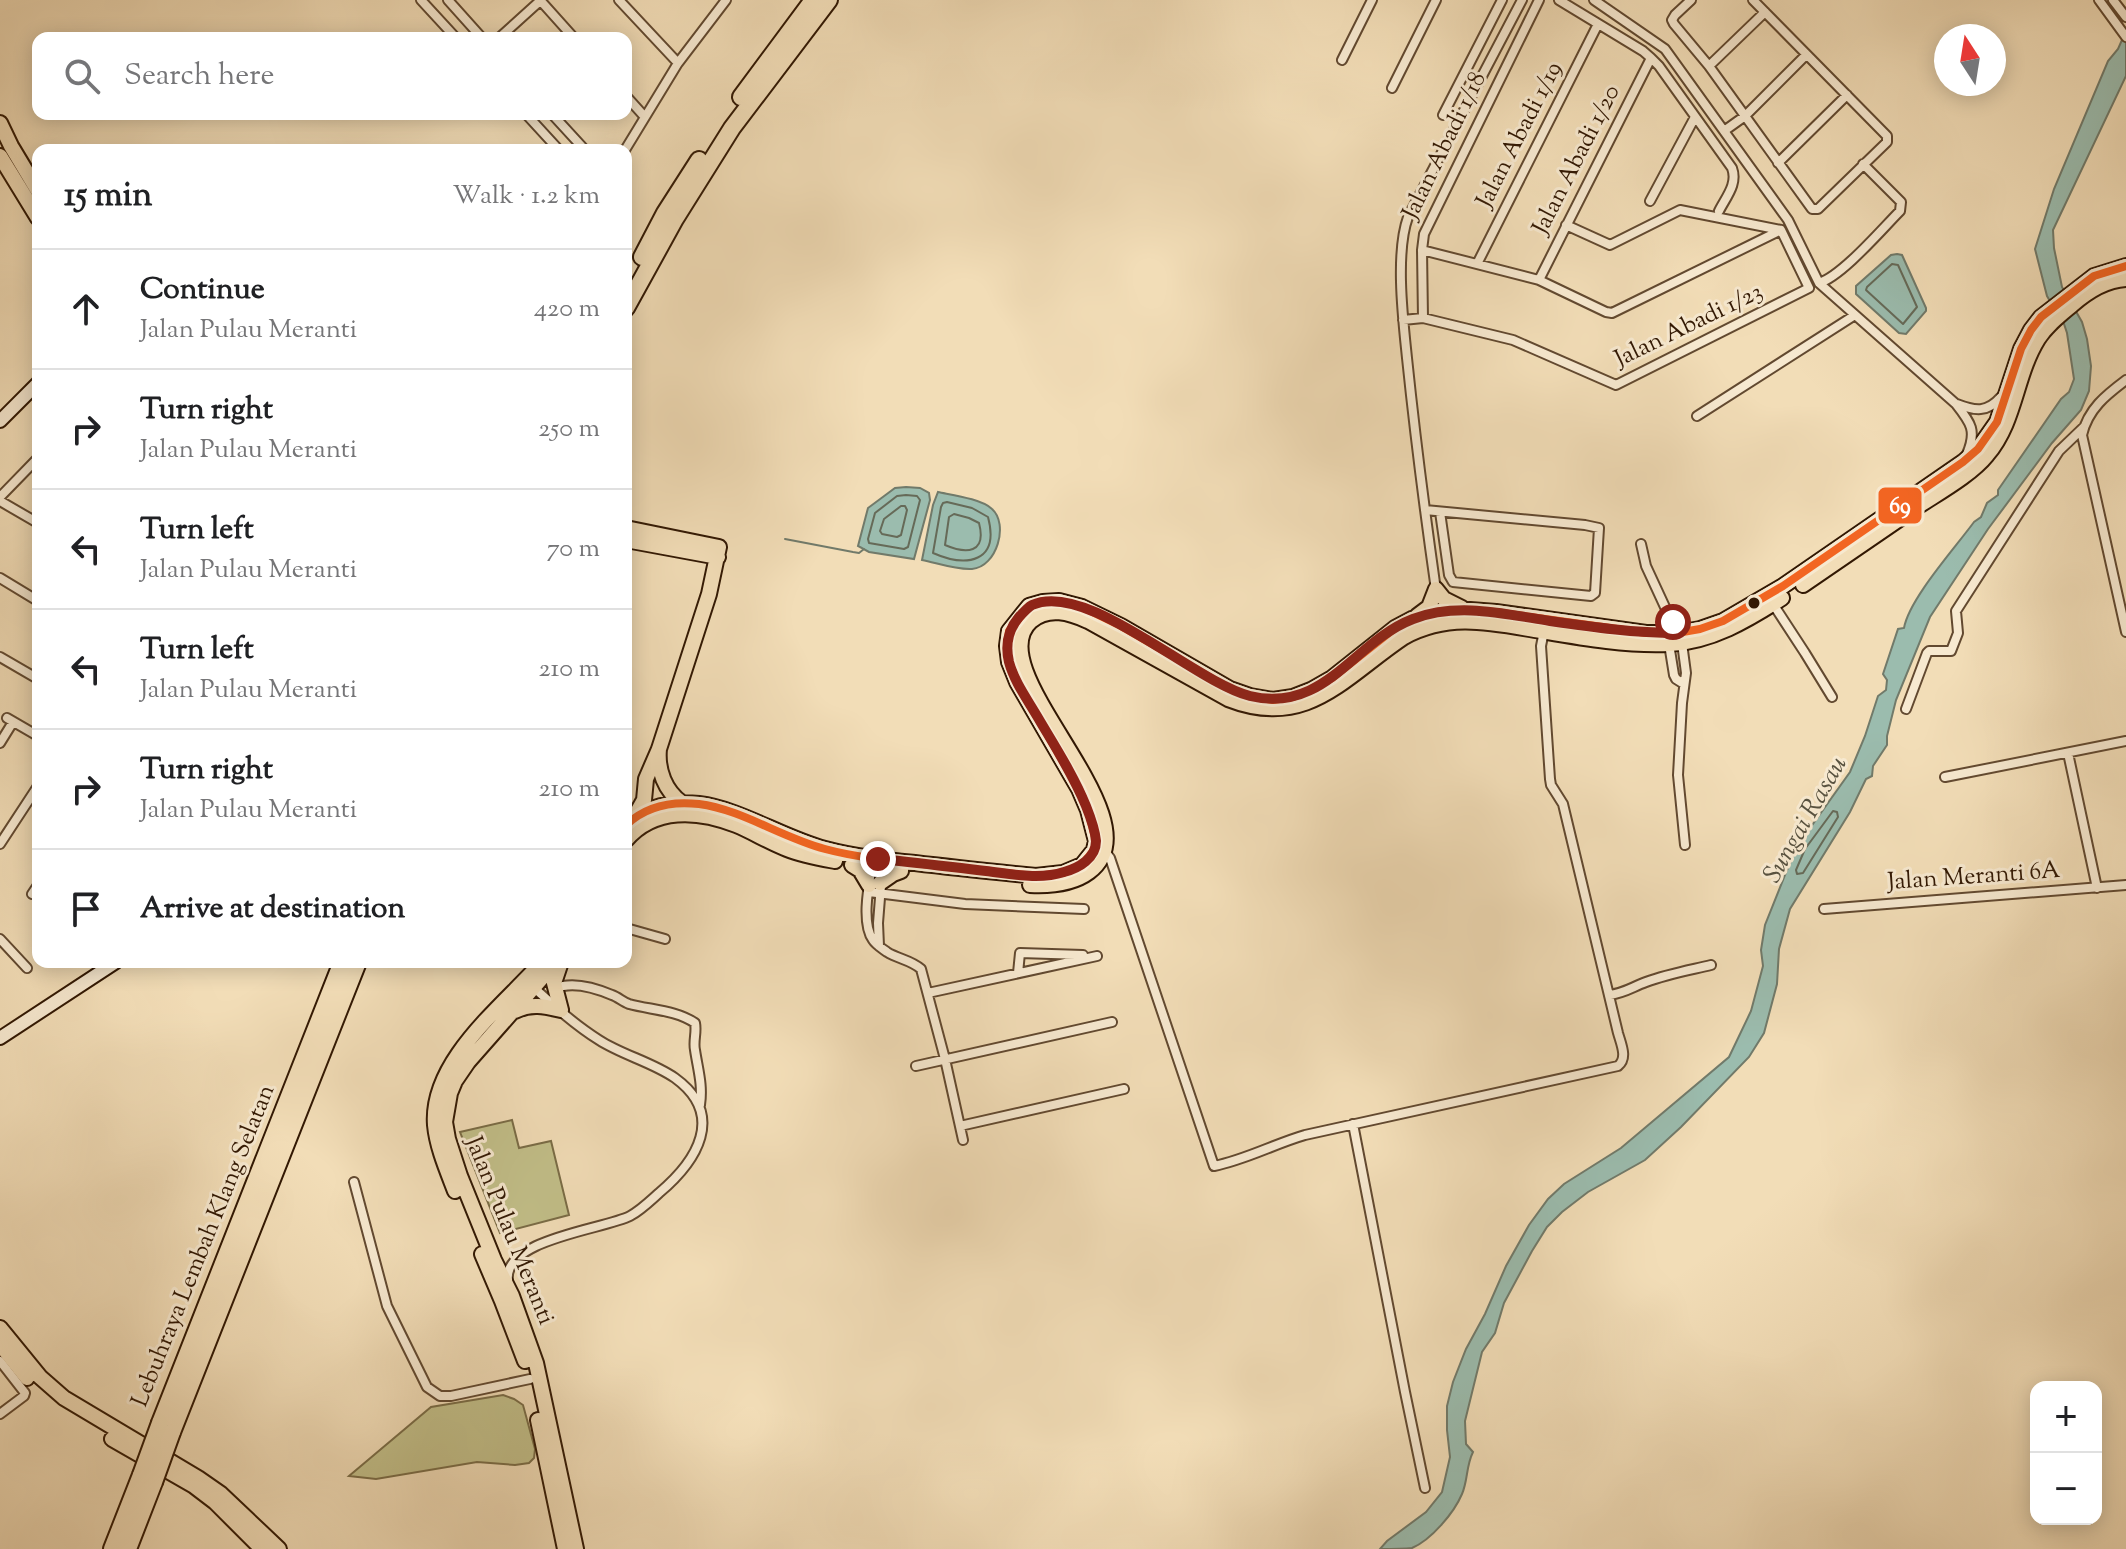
<!DOCTYPE html>
<meta charset="utf-8">
<style>
body{margin:0;font-family:"Sorts Mill Goudy",serif;background:#f6f6f6;color:#202124}
.controls{position:absolute;right:24px;bottom:24px;display:grid;overflow:hidden;border-radius:16px;box-shadow:0 4px 20px #0003}
.controls button{width:72px;height:72px;display:grid;place-items:center;padding:0;border:0;border-bottom:2px solid #e0e0e0;background:#fff;color:#202124;font:40px sans-serif}
.compass{position:absolute;left:1934px;top:24px;width:72px;height:72px;border-radius:50%;background:#fff;box-shadow:0 4px 20px #0003;rotate:348deg}
.stop{position:absolute;width:24px;height:24px;margin:-18px;border:6px solid #8f2418;border-radius:50%;background:#fff}
.stop.end{background:#8f2418;border-color:#fff;box-shadow:0 2px 8px #0008}
.list{margin:0;padding:0;list-style:none}
h2{display:flex;justify-content:space-between;align-items:center;height:104px;margin:0;padding:0 32px;font-size:34px}
h2 small{font-size:26px;font-weight:400;color:#757577}
.list li{display:grid;grid-template-columns:52px 1fr auto;gap:24px;align-items:center;box-sizing:border-box;height:120px;padding:0 32px;border-top:2px solid #e0e0e0}
.list b{display:block;font-size:30px;white-space:nowrap}
.list p{margin:0;font-size:26px;white-space:nowrap;color:#757577}
.list em{font-size:26px;font-style:normal;color:#757577}
.icon{flex:none;width:44px;height:44px;fill:none;stroke:currentColor;stroke-width:2;stroke-linecap:round;stroke-linejoin:round}
.map{position:relative;flex:none;width:2126px;height:1549px;overflow:hidden}
.search{position:absolute;background:#fff;box-shadow:0 4px 20px #0003;left:32px;top:32px;width:600px;height:88px;display:flex;align-items:center;gap:20px;box-sizing:border-box;padding:0 28px;border-radius:16px;color:#757577;font-size:30px}
.panel{position:absolute;background:#fff;box-shadow:0 4px 20px #0003;left:32px;top:144px;width:600px;height:824px;border-radius:16px}
.map>svg:first-child{display:block}
.green{fill:#c2bf89;stroke:#7a6c46;stroke-width:2}
.water{fill:#9bbcae;stroke:#717a6a;stroke-width:2}
.lines{fill:none;stroke-linecap:round;stroke-linejoin:round}
.shore{stroke:#666a58;stroke-width:2}
.stream{stroke:#717a6a;stroke-width:2}
.street-casing{stroke:#624930;stroke-width:12}
.secondary-casing{stroke:#321803;stroke-width:16}
.primary-casing{stroke:#321803;stroke-width:18}
.highway-casing{stroke:#321803;stroke-width:20}
.street{stroke:#f7e9d0;stroke-width:8}
.secondary{stroke:#f7e9d0;stroke-width:12}
.primary{stroke:#f2ddb7;stroke-width:14}
.highway{stroke:#f2ddb7;stroke-width:16}
.highway-bridge-casing{stroke:#321803;stroke-width:20;stroke-linecap:butt}
.highway-bridge{stroke:#f2ddb7;stroke-width:16}
.bus-1-casing{stroke:#f7e9d0;stroke-width:14}
.bus-1{stroke:#f26522;stroke-width:8}
.route{stroke:#8f2418;stroke-width:10}
.bus-dot{fill:#321803;stroke:#f7e9d0;stroke-width:3}
.labels{text-anchor:middle;dominant-baseline:central;stroke-width:6;stroke-linejoin:round;paint-order:stroke}
.street-label{font-size:24px;fill:#321803;stroke:#f7e9d0}
.water-label{font-size:26px;font-style:italic;fill:#57513f;stroke:#f7e9d0}
.line-badge{stroke:#f7e9d0;stroke-width:3}
.badge-label{font-size:22px;text-anchor:middle;font-weight:bold;fill:#fff}
</style>
<div class="map">
<svg width="2126" height="1549" viewBox="0 0 2126 1549">
<rect width="100%" height="100%" fill="#f2ddb7"/>
<filter id="stains"><feTurbulence type="fractalNoise" baseFrequency=".0025" numOctaves="4"/><feColorMatrix values="0 0 0 0 .2 0 0 0 0 .09 0 0 0 0 .02 0 0 0 .5 -.17"/></filter>
<radialGradient id="worn" r=".72"><stop offset=".6" stop-color="#630" stop-opacity="0"/><stop offset="1" stop-color="#630" stop-opacity=".3"/></radialGradient>
<path class="green" d="M512 1120 519 1148 551 1141 569 1215 500 1233 460 1132Z
M503 1395 514 1399 523 1405 535 1449 534 1458 529 1463 515 1465 477 1462 376 1479 349 1476 431 1407Z"/>
<path class="water" d="M2126 31V76L2053 230 2054 248 2062 287 2082 322 2087 339 2091 366 2089 391 2081 410 2052 443 1988 529 1930 617 1896 700 1887 736V745L1873 766 1872 776 1866 779 1850 812 1790 909 1779 949 1777 984 1764 1033 1749 1057 1681 1127 1645 1160 1588 1192 1562 1212 1547 1227 1532 1251 1504 1303 1495 1333 1482 1352 1465 1421 1466 1444 1473 1452C1466 1466 1468 1480 1462 1494 1454 1513 1431 1540 1412 1548 1403 1549 1390 1549 1380 1549L1387 1541 1426 1512 1442 1492 1450 1457 1447 1430V1406L1453 1382 1466 1349 1485 1314 1506 1266 1529 1225 1548 1199 1564 1184 1621 1148 1729 1057 1751 1011 1763 966 1761 950 1765 925 1787 870 1798 845 1850 772 1865 736 1878 696 1886 690 1887 680 1883 674 1898 629 1904 628C1909 599 1955 548 1974 522L1981 517 1987 503 1998 495V490L2061 399 2069 392 2074 379 2067 333 2064 324 2047 296 2035 249 2054 189 2108 61 2118 49Z
M1897 254 1902 255 1926 308V311L1906 334 1899 333 1856 294V286L1891 255Z
M906 487 920 488 929 493 930 500 914 559 869 552 858 546 868 508 895 488Z
M938 492C952 495 982 499 992 509 1009 524 997 567 972 569 956 570 937 563 922 560L933 505Z"/>
<g class="lines">
<path class="shore" d="M1892 264 1898 265 1917 307 1903 324 1866 290 1867 287Z
M906 495 917 496 920 500 908 547 904 549 869 543 868 539 875 513 897 496Z
M947 502 972 508 988 517C1000 562 967 568 933 553L941 507 943 503Z
M901 506H905L907 510 901 535 897 537 882 534 880 531 884 519Z
M954 514 969 518 979 523C987 554 966 554 945 545L949 517Z
M1833 811 1837 812 1838 817 1803 873 1797 874 1796 870 1805 849Z"/>
<path class="stream" d="M785 539 853 552 859 553 864 549"/>
<g class="street-casing">
<path id="street" d="M421 0 456 38
M448 0 482 38
M540 0 574 38
M619 0 678 63
M1559 0 1643 51 1651 58 1659 66 1732 168C1738 184 1726 197 1719 211
M1594 0 1665 49 1788 220 1819 283 1956 404C1971 423 1977 431 1967 454
M1691 0 1675 15 1672 20 1674 24 1709 66 1812 209H1818L1887 142V136L1753 0
M2099 0 2126 37
M2113 0 2126 17
M499 38 541 0
M1342 60 1372 0
M1709 66 1765 12
M1392 88 1436 0
M626 96 644 116
M526 114 559 150
M552 114 585 150
M1443 115 1502 0
M1724 131 1745 116 1806 55
M625 150 678 63 726 0
M1778 163 1847 95
M1650 201 1695 117
M1422 250 1539 280 1606 312 1612 313 1781 230
M1477 264 1598 24
M1539 280 1651 58
M1819 283C1842 276 1882 229 1900 211L1901 202 1863 164
M1423 318 1422 250 1424 234 1539 0
M1403 320 1423 318 1513 340 1616 385 1809 288 1781 230 1680 210 1610 245 1566 225
M2126 380C2106 395 2088 409 2082 435L2126 632
M1957 404C1975 411 1987 413 2001 397
M1697 416 1855 315
M0 497 38 458
M0 501 38 523
M1425 510 1585 525 1599 528 1595 593 1591 596 1453 582 1449 575 1440 512
M1641 544 1646 566 1677 633
M0 578 38 601
M1436 590C1425 513 1415 435 1407 358 1403 319 1395 253 1408 217L1522 0
M1773 604 1805 653 1832 697
M1682 643 1686 673 1682 703 1678 775 1685 845
M1669 644 1674 675 1676 679 1684 684
M0 657 38 679
M1906 709 1927 653 1929 651H1951L1958 633 1956 611 2059 451 2084 427
M7 718 38 736
M0 743 13 722
M2068 753 2097 888
M1945 777 2126 741
M0 844 38 786
M1104 850 1110 858 1214 1166C1245 1160 1274 1144 1305 1135L1618 1066C1628 1058 1621 1044 1618 1033L1563 804 1551 785 1550 779 1541 646 1544 631
M873 859C870 879 860 922 873 940 876 945 883 949 887 952 898 959 911 960 921 969L945 1059 963 1140
M869 892 965 904 1084 909
M32 894 38 885
M1824 909 2126 885
M626 928 665 939
M0 939 27 968
M879 946 878 923 883 860
M1018 973 1020 953 1083 955
M563 986C579 983 598 989 612 995 618 997 623 1002 629 1004 651 1010 676 1010 695 1023 697 1032 693 1041 695 1050 698 1070 703 1085 700 1105
M928 993 1097 956
M1609 995C1625 993 1632 987 1646 982 1667 974 1690 970 1711 965
M916 1066 1112 1022
M1353 1124 1405 1392 1425 1488
M960 1126 1124 1089
M354 1182 387 1306 427 1387 440 1396H451L530 1379
M508 1280C503 1239 605 1229 630 1216 641 1210 650 1201 659 1193 697 1161 726 1115 675 1078 652 1062 622 1055 599 1040 575 1025 553 1005 532 986
M0 1361 25 1393 24 1396 0 1414"/>
</g>
<g class="secondary-casing">
<path id="secondary" d="M0 421 38 383
M0 1038 116 962"/>
</g>
<g class="primary-casing">
<path id="primary" d="M0 123 11 146 38 191
M0 156 38 218
M626 528 719 547 709 594 659 749 646 779 644 800 635 816
M626 540 718 557
M1803 585C1840 560 1877 534 1914 509 1936 494 1970 476 1987 455 2016 421 2015 376 2038 339 2047 325 2060 315 2072 305 2088 291 2105 280 2126 279
M1417 616 1429 607 1436 589 1444 599 1462 608
M659 749C657 770 665 791 682 803
M626 825C646 806 673 801 699 804 740 809 783 838 825 849 855 857 885 860 915 863 956 868 996 872 1036 876L1063 873 1082 865 1094 850 1096 841 1088 810 1079 789 1017 682 1009 662 1007 646 1009 631 1029 606 1043 602 1059 601 1082 607 1121 626 1230 689 1250 696 1273 700 1293 697 1311 690 1332 678 1395 628 1412 619 1440 611 1470 610 1496 612 1646 633H1677L1700 629 1723 621 1783 586 1963 462 1978 449 1997 422 2021 349 2031 330 2041 317 2094 276 2126 266
M626 840C654 807 698 810 736 825 753 832 769 842 787 849 802 855 819 858 835 861
M852 865 860 870 869 885
M880 883 893 874 901 871
M1030 885C1050 886 1073 884 1089 872 1161 818 975 671 1031 621 1049 606 1070 613 1088 621L1228 699C1307 730 1343 678 1404 637 1450 612 1492 623 1541 631 1582 638 1627 646 1669 644 1711 642 1748 620 1782 598
M556 962 468 1062 455 1081 450 1093 445 1122 448 1139 460 1176 494 1260 512 1296 536 1363 576 1549
M561 1010 554 983 561 962
M515 1011C531 1003 544 1006 561 1010
M455 1191C447 1170 437 1147 435 1125 430 1061 503 1006 542 962
M482 1254 502 1301 525 1361
M0 1328 40 1377 64 1398 198 1478 221 1494 279 1549
M0 1344 27 1378
M538 1420 565 1549
M112 1439 194 1486 215 1502 262 1549"/>
</g>
<g class="highway-casing">
<path id="highway" d="M741 97 813 0
M642 257 665 213 699 160
M626 308 675 219 732 128 829 0
M160 1423 342 962
M172 1432 358 962
M112 1549 141 1475
M128 1549 154 1482"/>
</g>
<use href="#street" class="street"/>
<use href="#secondary" class="secondary"/>
<use href="#primary" class="primary"/>
<use href="#highway" class="highway"/>
<g class="highway-bridge-casing">
<path id="highway-bridge" d="M141 1475 160 1423
M154 1482 172 1432"/>
</g>
<use href="#highway-bridge" class="highway-bridge"/>
<g class="bus-1-casing">
<path id="bus-1" d="M626 825C646 806 673 801 699 804 740 809 783 838 825 849 855 857 885 860 915 863 956 868 996 872 1036 876L1063 873 1082 865 1094 850 1096 841 1088 810 1079 789 1017 682 1009 662 1007 646 1009 631 1029 606 1043 602 1059 601 1082 607 1121 626 1230 689 1250 696 1273 700 1293 697 1311 690 1332 678 1395 628 1412 619 1440 611 1470 610 1496 612 1646 633H1677L1700 629 1723 621 1783 586 1963 462 1978 449 1997 422 2021 349 2031 330 2041 317 2094 276 2126 266"/>
</g>
<use href="#bus-1" class="bus-1"/>
</g>
<g class="lines">
<path class="route" d="M878 859C914 862 950 867 986 871 1012 874 1039 880 1064 872 1079 868 1096 858 1096 841 1095 829 1090 816 1086 806 1073 774 1054 745 1037 716 1027 699 1014 681 1009 662 1005 645 1008 630 1019 617 1023 613 1027 608 1032 605 1087 580 1194 682 1250 696 1325 714 1353 642 1413 619 1457 602 1505 614 1550 621 1592 627 1634 633 1677 633L1673 622"/>
</g>
<circle class="bus-dot" cx="1754" cy="603" r="7"/>
<g class="labels">
<g class="street-label">
<text transform="translate(1520 135) rotate(-63)">Jalan Abadi 1/19</text>
<text transform="translate(1445 146) rotate(-64)">Jalan Abadi 1/18</text>
<text transform="translate(1577 160) rotate(-63)">Jalan Abadi 1/20</text>
<text transform="translate(1689 326) rotate(-26)">Jalan Abadi 1/23</text>
<text transform="translate(1974 877) rotate(-4)">Jalan Meranti 6A</text>
<text transform="translate(509 1231) rotate(68)">Jalan Pulau Meranti</text>
<text transform="translate(204 1246) rotate(-68)">Lebuhraya Lembah Klang Selatan</text>
</g>
<g class="water-label">
<text transform="translate(1806 820) rotate(-60)">Sungai Rasau</text>
</g>
</g>
<rect class="line-badge" x="1877" y="486" width="46" height="39" rx="8" fill="#f26522"/>
<g class="badge-label">
<text x="1900" y="513">69</text>
</g>
<rect width="100%" height="100%" filter="url(#stains)"/>
<rect width="100%" height="100%" fill="url(#worn)"/>
</svg>
<div class="controls">
<button>+</button>
<button>−</button>
</div>
<svg class="compass" viewBox="-18 -18 36 36"><path d="M0-13l5 13h-10z" fill="#e53935"/><path d="M0 13l5-13h-10z" fill="#757577"/></svg>
<div class="stop" style="left:1673px;top:622px"></div>
<div class="stop end" style="left:878px;top:859px"></div>
<div class="search"><svg class="icon" aria-label="search" viewBox="0 0 24 24"><circle cx="10" cy="10" r="6"/><path d="M15 15l6 6"/></svg>Search here</div>
<section class="panel">
<h2>15 min<small>Walk · 1.2 km</small></h2>
<ul class="list">
<li><svg class="icon" aria-label="ahead" viewBox="0 0 24 24"><path d="M12 20V5M6 11l6-6 6 6"/></svg><div><b>Continue</b><p>Jalan Pulau Meranti</p></div><em>420 m</em></li>
<li><svg class="icon" aria-label="right" viewBox="0 0 24 24"><path d="M7 20v-9h11M14 6l5 5-5 5"/></svg><div><b>Turn right</b><p>Jalan Pulau Meranti</p></div><em>250 m</em></li>
<li><svg class="icon" aria-label="left" viewBox="0 0 24 24"><path d="M17 20v-9H6M10 6l-5 5 5 5"/></svg><div><b>Turn left</b><p>Jalan Pulau Meranti</p></div><em>70 m</em></li>
<li><svg class="icon" aria-label="left" viewBox="0 0 24 24"><path d="M17 20v-9H6M10 6l-5 5 5 5"/></svg><div><b>Turn left</b><p>Jalan Pulau Meranti</p></div><em>210 m</em></li>
<li><svg class="icon" aria-label="right" viewBox="0 0 24 24"><path d="M7 20v-9h11M14 6l5 5-5 5"/></svg><div><b>Turn right</b><p>Jalan Pulau Meranti</p></div><em>210 m</em></li>
<li><svg class="icon" aria-label="arrive" viewBox="0 0 24 24"><path d="M6 21V4h12l-3 4 3 4H6"/></svg><div><b>Arrive at destination</b></div></li>
</ul>
</section>
</div>
